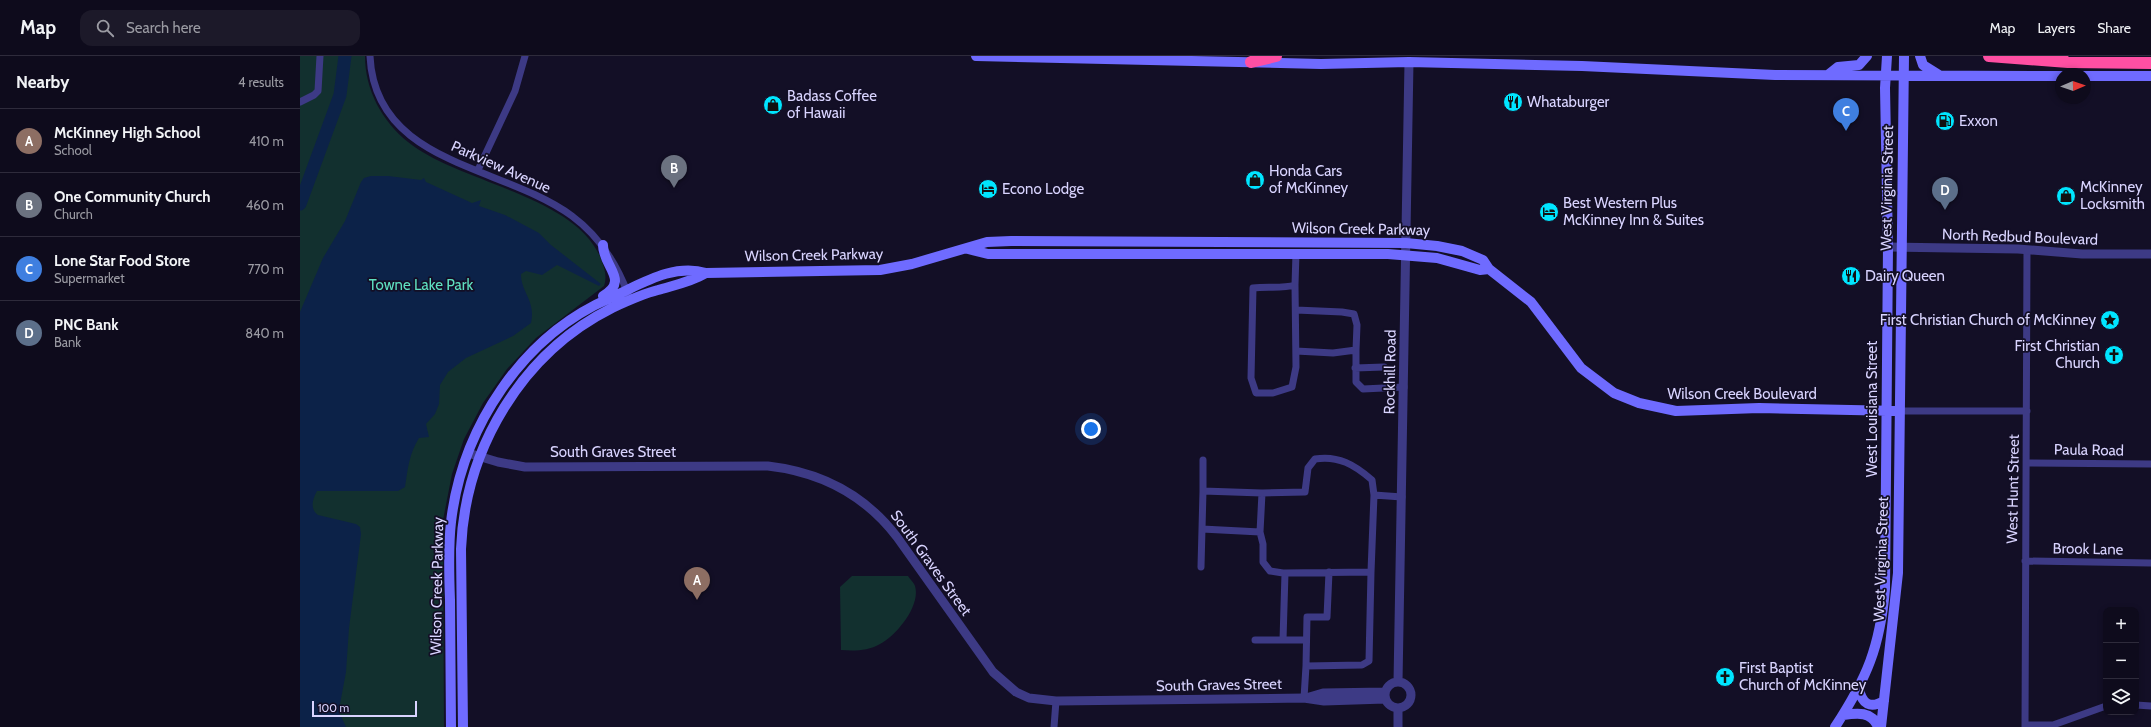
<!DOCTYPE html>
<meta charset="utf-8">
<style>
body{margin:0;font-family:Cabin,sans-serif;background:#1c1929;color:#f1f3f6}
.controls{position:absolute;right:12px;bottom:12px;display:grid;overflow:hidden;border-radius:8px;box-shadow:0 2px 6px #0003}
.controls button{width:36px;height:36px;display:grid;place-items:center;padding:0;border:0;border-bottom:1px solid #2e2b3b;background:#0e0b1c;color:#f1f3f6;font:20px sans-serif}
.compass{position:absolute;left:1755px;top:12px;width:36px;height:36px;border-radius:50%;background:#0e0b1c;box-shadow:0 2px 6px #0003;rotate:88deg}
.scale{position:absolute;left:12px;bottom:10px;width:105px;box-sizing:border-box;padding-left:4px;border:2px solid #d9d4ff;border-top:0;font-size:11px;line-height:14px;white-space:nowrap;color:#d9d4ff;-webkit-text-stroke:3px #130f26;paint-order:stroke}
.you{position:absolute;left:791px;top:373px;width:14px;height:14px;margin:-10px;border:3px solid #fff;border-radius:50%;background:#1a73e8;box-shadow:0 0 0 6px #1a73e833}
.badge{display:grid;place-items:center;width:26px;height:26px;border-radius:50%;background:#2563eb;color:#fff;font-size:13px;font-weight:700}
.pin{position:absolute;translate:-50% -33px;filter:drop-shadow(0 1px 2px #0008)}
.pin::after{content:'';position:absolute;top:21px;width:14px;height:12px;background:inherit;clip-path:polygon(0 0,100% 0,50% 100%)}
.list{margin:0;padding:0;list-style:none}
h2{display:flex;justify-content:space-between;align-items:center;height:52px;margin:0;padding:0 16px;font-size:17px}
h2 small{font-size:13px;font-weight:400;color:#9b9ba3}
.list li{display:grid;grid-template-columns:26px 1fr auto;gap:12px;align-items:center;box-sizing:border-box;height:64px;padding:0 16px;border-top:1px solid #2e2b3b}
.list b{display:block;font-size:15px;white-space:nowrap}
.list p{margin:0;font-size:13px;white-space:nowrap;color:#9b9ba3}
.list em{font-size:13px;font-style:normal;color:#9b9ba3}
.icon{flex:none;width:22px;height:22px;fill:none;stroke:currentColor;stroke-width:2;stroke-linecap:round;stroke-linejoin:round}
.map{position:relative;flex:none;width:1851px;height:671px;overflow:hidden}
header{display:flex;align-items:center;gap:24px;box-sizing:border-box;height:56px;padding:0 20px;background:#0e0b1c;border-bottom:1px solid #2e2b3b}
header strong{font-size:19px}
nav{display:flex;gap:22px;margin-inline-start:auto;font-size:14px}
.search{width:280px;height:36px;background:#1c1929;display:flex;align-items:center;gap:10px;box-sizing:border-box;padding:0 14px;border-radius:12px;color:#9b9ba3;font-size:15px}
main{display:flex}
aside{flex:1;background:#0e0b1c}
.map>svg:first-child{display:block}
.green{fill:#12302f}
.water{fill:#0c2248}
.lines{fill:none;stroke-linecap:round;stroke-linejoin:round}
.river{stroke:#0c2248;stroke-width:13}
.minor{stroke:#3d3a85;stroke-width:7}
.tertiary{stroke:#3d3a85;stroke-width:9}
.secondary{stroke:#6f6bff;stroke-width:10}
.motorway{stroke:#ff4fa3;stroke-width:12}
.labels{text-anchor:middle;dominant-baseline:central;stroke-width:3.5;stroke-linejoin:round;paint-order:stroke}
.poi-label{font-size:15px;fill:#d9d4ff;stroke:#130f26;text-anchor:start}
.street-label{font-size:15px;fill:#d9d4ff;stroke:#130f26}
.park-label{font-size:15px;fill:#5fe0c0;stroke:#130f26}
</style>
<header>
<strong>Map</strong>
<div class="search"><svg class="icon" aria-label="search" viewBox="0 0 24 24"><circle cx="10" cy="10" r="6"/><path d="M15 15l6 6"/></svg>Search here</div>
<nav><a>Map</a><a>Layers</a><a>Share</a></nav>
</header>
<main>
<aside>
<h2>Nearby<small>4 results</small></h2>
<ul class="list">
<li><span class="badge" style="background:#8d6e63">A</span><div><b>McKinney High School</b><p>School</p></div><em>410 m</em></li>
<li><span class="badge" style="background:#6b7280">B</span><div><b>One Community Church</b><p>Church</p></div><em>460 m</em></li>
<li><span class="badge" style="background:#3f7fe0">C</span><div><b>Lone Star Food Store</b><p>Supermarket</p></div><em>770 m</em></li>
<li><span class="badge" style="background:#5c6f8a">D</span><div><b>PNC Bank</b><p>Bank</p></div><em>840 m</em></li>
</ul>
</aside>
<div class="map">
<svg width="1851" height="671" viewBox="0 0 1851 671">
<rect width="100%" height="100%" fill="#130f26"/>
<path class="green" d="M0 0H65C65 34 82 65 108 86 158 127 281 140 302 206 305 214 307 221 304 230L236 282 207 313 183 347 164 383 152 418 143 464 144 671H0Z
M552 520H608C610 523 614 527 615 530 621 550 596 580 580 588 568 595 554 595 541 594L540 531Z"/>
<path class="water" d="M71 120H88L121 124 124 122 126 126 172 147 181 144 179 150 205 159 239 177 251 189 301 228 299 230 257 209 242 219 226 215 221 218C221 237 236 244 231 267L213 280 166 302 148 316 140 329 139 348 135 358 126 368 129 381 119 382C109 398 108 412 105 431L98 435H17C12 444 10 453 18 459L56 468 60 471 61 478 49 572 46 616 40 648V658L46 671H0V256L23 202 45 165 61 126 64 122Z"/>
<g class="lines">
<path class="river" d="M0 148 40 39 45 0"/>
<path class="minor" d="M70 0C75 109 203 109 272 160 299 180 316 206 328 238
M0 46 14 39 18 35 20 0
M178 114 215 35 225 0
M995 229 996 311 992 331 973 337H956L951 322 953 232C967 230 982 233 995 229L996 197
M996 254 1042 256 1054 258 1057 269 1056 294 1033 297 996 295
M1056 294V326L1063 333 1104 331
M1055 312 1084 311
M1599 355H1727
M903 404V435L962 437
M1727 407 1851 408
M1074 439 1071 516 983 517 970 515 963 506V488L960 476 962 437 1005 436 1008 412 1015 403C1038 399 1055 409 1072 424L1074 439 1102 441
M902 473 960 476
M1725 505 1851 507
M901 511 903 435
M955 584H1006
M983 584 985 517
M1006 610 1007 561H1027L1029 516
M1004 642 1006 610 1062 609 1069 605 1071 516
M1836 649 1851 650
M1725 669H1753L1806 650
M754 671 756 645
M1725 671 1727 194"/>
<path class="tertiary" d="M1588 191 1718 193 1782 198H1851
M168 397 198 406 225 411 468 410C520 416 565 439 597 481L693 616 716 636 729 642 756 645 1004 642 1024 645 1085 643
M1098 626 1109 6
M1085 639a13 13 0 1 1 26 0a13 13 0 1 1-26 0Z
M1006 642 1023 637 1085 636
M1098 671V652"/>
<path class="secondary" d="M676 0 1021 8 1109 6 1282 10 1475 19 1761 20
M1620 0 1623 9 1639 19
M1528 19 1538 11 1559 9 1567 0
M1785 20H1851
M303 189C303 211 330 224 303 240
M668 193 688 198H1088L1137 202 1180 214 1189 213
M1559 633C1562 648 1570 653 1584 645
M1543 659C1557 657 1572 655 1578 671
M151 671C151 629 150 587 150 544 149 518 148 492 151 466 162 372 222 280 310 242 340 229 372 207 406 217L580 214 612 208 687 186 711 185 1106 187 1137 190 1162 195 1183 204 1189 213 1231 246 1281 312 1314 337 1339 347 1376 355 1459 352 1599 355
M163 671 161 493C165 392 222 297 312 252 327 245 342 238 358 234 375 229 391 226 406 217
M1535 671C1567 622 1580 591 1585 533L1588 191 1585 32 1587 0
M1581 671 1598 517 1604 0"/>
<path class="motorway" d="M1689 0 1768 6 1851 7
M951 6 976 0"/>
</g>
<defs>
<g id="restaurant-disc" transform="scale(1)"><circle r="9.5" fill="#00e5ff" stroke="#130f26"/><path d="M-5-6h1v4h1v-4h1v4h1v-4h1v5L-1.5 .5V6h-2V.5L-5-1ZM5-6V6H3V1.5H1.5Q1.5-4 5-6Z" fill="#111"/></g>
<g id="shop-disc" transform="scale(1)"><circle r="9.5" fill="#00e5ff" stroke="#130f26"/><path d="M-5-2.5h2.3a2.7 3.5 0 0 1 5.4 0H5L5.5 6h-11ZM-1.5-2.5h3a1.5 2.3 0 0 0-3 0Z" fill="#111"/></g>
<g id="fuel-disc" transform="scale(1)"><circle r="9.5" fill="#00e5ff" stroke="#130f26"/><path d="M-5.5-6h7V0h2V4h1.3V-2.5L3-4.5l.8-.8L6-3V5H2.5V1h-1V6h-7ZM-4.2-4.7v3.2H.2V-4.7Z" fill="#111"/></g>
<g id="hotel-disc" transform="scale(1)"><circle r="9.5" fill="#00e5ff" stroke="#130f26"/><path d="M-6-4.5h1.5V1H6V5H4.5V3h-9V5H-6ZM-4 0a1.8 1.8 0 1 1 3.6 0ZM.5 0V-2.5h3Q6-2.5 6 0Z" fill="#111"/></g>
<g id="sight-disc" transform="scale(1)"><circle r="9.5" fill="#00e5ff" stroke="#130f26"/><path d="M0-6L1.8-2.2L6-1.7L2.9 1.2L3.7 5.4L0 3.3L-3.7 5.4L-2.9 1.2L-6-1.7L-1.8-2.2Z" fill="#111"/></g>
<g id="church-disc" transform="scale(1)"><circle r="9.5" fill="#00e5ff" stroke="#130f26"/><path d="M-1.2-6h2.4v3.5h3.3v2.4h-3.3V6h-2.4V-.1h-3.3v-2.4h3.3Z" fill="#111"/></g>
</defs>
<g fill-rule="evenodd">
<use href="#restaurant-disc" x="1213" y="46"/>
<use href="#shop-disc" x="473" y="49"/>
<use href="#fuel-disc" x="1645" y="65"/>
<use href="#shop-disc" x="955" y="124"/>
<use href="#hotel-disc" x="688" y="133"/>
<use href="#shop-disc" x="1766" y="140"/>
<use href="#hotel-disc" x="1249" y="156"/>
<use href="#restaurant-disc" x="1551" y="220"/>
<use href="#sight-disc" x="1810" y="264"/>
<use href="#church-disc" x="1814" y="299"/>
<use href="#church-disc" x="1425" y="621"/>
</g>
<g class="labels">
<g class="poi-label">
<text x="487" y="40">Badass Coffee<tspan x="487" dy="17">of Hawaii</tspan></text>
<text x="1227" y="46">Whataburger</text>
<text x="1659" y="65">Exxon</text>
<text x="969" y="115">Honda Cars<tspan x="969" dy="17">of McKinney</tspan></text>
<text x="1780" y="131">McKinney<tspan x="1780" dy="17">Locksmith</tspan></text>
<text x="702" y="133">Econo Lodge</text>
<text x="1263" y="147">Best Western Plus<tspan x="1263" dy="17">McKinney Inn &amp; Suites</tspan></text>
<text x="1565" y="220">Dairy Queen</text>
<text x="1796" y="264" text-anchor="end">First Christian Church of McKinney</text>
<text x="1800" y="290" text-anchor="end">First Christian<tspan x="1800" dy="17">Church</tspan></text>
<text x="1439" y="612">First Baptist<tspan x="1439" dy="17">Church of McKinney</tspan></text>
</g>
<g class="street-label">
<text transform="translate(201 111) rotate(24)">Parkview Avenue</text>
<text transform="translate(1587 132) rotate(-89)">West Virginia Street</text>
<text transform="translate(1061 173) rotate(1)">Wilson Creek Parkway</text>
<text transform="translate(1720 181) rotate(2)">North Redbud Boulevard</text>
<text transform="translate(514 199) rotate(-1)">Wilson Creek Parkway</text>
<text transform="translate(1090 316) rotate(-89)">Rockhill Road</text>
<text x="1442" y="338">Wilson Creek Boulevard</text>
<text transform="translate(1572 353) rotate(-90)">West Louisiana Street</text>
<text transform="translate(1789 394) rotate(1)">Paula Road</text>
<text x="313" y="396">South Graves Street</text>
<text transform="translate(1713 433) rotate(-89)">West Hunt Street</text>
<text transform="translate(1788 493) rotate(1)">Brook Lane</text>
<text transform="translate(1581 503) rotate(-88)">West Virginia Street</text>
<text transform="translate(631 507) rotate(54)">South Graves Street</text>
<text transform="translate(137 530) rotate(-89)">Wilson Creek Parkway</text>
<text transform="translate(919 629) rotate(-1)">South Graves Street</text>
</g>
<g class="park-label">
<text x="121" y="229">Towne Lake Park</text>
</g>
</g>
</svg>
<div class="controls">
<button>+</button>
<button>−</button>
<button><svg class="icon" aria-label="layers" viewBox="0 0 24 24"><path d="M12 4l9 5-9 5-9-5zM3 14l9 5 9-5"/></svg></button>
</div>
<svg class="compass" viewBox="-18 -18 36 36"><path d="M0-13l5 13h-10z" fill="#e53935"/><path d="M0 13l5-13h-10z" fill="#9b9ba3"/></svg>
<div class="scale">100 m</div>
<div class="you"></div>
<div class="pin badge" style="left:397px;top:544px;background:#8d6e63">A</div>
<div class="pin badge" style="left:374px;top:132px;background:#6b7280">B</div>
<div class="pin badge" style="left:1546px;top:75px;background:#3f7fe0">C</div>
<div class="pin badge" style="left:1645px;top:154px;background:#5c6f8a">D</div>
</div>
</main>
